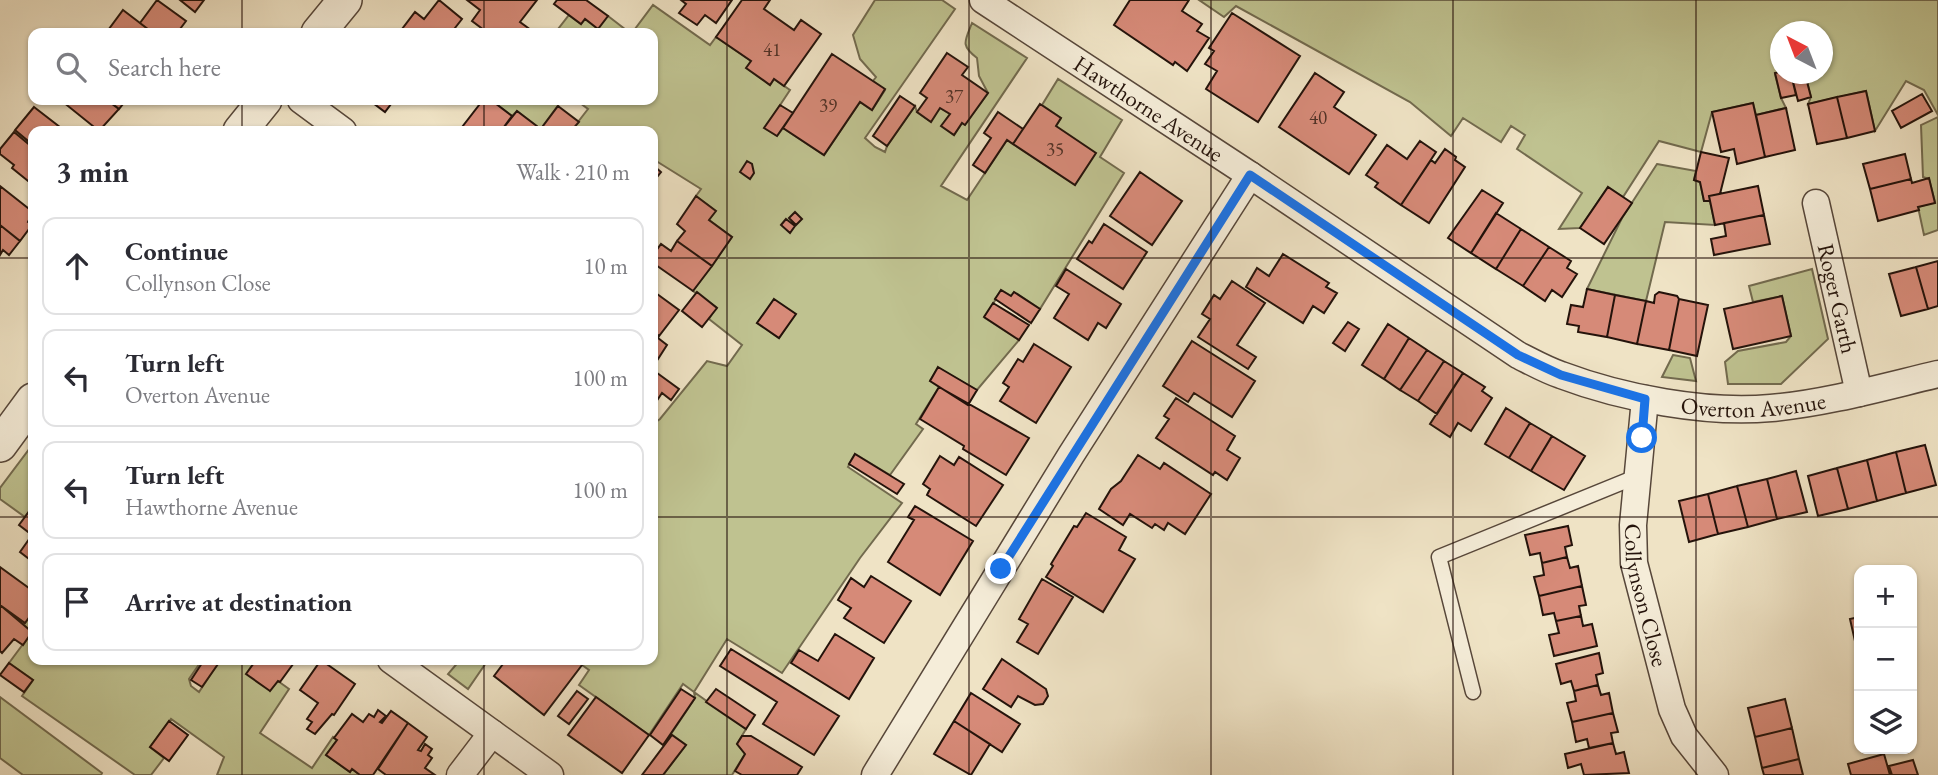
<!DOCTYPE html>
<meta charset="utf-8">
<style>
body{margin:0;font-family:"EB Garamond",serif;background:#f2f2f3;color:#2b2b33}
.controls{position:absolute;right:21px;bottom:21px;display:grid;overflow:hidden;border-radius:14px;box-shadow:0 2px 5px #0004}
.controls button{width:63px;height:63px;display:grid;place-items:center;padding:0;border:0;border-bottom:2px solid #e1e1e2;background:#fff;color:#2b2b33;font:35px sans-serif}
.compass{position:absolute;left:1770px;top:21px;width:63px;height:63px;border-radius:50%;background:#fff;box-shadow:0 2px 5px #0004;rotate:318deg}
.stop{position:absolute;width:21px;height:21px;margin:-16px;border:5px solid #1a73e8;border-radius:50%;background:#fff}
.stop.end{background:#1a73e8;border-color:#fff;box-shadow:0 2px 7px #0008}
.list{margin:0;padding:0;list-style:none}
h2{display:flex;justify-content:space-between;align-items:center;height:91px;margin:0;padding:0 28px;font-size:30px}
h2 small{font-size:23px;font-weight:400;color:#7c7c81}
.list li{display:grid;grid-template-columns:46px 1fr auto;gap:21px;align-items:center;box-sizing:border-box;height:98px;margin:0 14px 14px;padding:0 14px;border:2px solid #e1e1e2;border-radius:14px}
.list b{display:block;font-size:26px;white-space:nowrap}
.list p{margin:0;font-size:23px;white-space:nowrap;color:#7c7c81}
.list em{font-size:23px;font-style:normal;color:#7c7c81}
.icon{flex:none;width:38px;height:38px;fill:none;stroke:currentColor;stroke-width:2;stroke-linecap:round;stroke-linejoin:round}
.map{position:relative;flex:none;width:1938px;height:775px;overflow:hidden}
.search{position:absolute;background:#fff;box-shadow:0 2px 5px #0004;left:28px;top:28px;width:630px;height:77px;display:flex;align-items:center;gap:18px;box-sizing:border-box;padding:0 24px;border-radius:14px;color:#7c7c81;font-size:26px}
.panel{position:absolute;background:#fff;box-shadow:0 2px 5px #0004;left:28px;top:126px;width:630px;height:539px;border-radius:14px}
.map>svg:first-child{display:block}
.green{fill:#bfc290;stroke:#726a4e;stroke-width:2;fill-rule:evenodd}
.building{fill:#d68a78;stroke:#24130b;stroke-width:2}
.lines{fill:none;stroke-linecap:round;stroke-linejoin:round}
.service-casing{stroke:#57473a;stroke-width:17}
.minor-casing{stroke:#57473a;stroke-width:29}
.tertiary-casing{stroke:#57473a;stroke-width:36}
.service{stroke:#f5edd9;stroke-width:14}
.minor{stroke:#f5edd9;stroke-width:26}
.tertiary{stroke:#f5edd9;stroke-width:33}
.route{stroke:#1a73e8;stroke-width:9}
.grid{fill:none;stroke:#24130b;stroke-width:2;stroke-opacity:0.55}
.labels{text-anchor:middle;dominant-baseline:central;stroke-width:7;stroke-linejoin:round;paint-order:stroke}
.number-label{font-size:19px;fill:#503126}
.street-label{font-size:23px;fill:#24130b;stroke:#f5edd9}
</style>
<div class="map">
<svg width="1938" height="775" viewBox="0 0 1938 775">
<rect width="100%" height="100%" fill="#efe3c5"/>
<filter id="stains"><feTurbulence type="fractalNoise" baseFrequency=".00286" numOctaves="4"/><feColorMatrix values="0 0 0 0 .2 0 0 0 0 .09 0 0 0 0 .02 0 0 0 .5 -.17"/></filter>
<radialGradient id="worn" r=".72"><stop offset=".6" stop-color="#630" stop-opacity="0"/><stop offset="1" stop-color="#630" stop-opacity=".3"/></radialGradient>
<path class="green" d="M875 0H942L955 9 865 138 875 147 885 152 887 146 915 106 917 112 930 121 940 108 950 114 942 126 954 135 962 123 965 125 988 93 979 76 977 58C960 45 965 41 972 23L1027 58 941 186 967 200 1007 140 1074 184 1056 126 1061 118 1042 105 1058 79 1122 120 1100 157 1124 173 1040 309 1014 292 1011 296 1001 290 985 318 1019 340 977 390 938 368 930 381 939 387 916 424 923 429 890 475 855 454 848 467 902 503 860 558 782 673 727 639 694 692 746 729 737 744 745 754 732 775H663L686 745 671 734 695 698 694 692 683 684 649 735 579 685 589 670 575 660H653V424L660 419 707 361 727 366 742 345 709 319 716 307 693 291 732 237 709 220 715 211 696 196 701 189 653 159V131H571L588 109 576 100H653V33H632L653 5 710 45 716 37 751 61 747 68 770 85 774 79 790 90 765 128 777 136 783 128 824 155 860 102 872 110 885 90 873 81 876 77 860 59 853 35ZM774 300 795 314 779 338 757 323Z
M1199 0H1938V115L1924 90 1906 81 1875 131 1866 91 1808 104 1811 97 1805 74H1822V32H1780V72L1775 74 1781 98 1786 108 1756 115 1753 103 1712 112 1701 152 1659 141 1623 197 1608 187 1580 228 1559 229 1582 193 1517 149 1525 135 1511 126 1501 142 1463 118 1451 136 1410 102 1236 6 1224 17Z
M569 15 581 24 585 19 608 16 630 33H555Z
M491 100H562L543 126 542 130 517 111 512 116Z
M1938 117V230L1924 235 1918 207 1935 202 1929 179 1923 177 1921 125Z
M1657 164 1696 171 1694 180 1700 182 1704 201H1710L1715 225 1665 222 1646 301 1587 289 1622 218Z
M1812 269 1828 339 1781 384H1728L1725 362 1738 351 1786 342 1791 336 1782 296 1753 302 1749 286Z
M1673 355 1690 358 1696 381 1662 377Z
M33 444V506L25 517 0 499V488Z
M33 612V660H202L189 679 191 686 199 692 220 660H250L254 663 270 691 278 681 289 689 260 733 312 768 333 737 337 740 326 755 350 772 352 769 360 775H217L224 757 171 719 150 747 164 758 151 775H135L22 696 33 680 9 663 32 632 23 625Z
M460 660H488L468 689 448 674Z
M0 697 102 773 101 775H23L0 758Z"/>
<path class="building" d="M157 0 186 21 177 33H153L140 23Z
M180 0H204L195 12Z
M439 0 462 19 451 33H399L415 12 424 19Z
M467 0H537L520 22 535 33H488L472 21 480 10Z
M557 0H586L608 16 598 29 585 19 581 24 554 4Z
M681 0H732L716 23 705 15 697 25 679 13 686 4Z
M742 0H770L764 9 794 30 801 20 821 34 784 86 774 79 770 85 746 68 751 61 716 37Z
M1130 0H1189L1182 11 1202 24 1197 31 1209 38 1187 71 1175 62 1173 65 1114 25Z
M123 10 140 23 153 33H106Z
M1232 13 1300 56 1258 122 1206 89 1217 71 1205 64 1214 51 1209 48Z
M947 53 968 67 962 75 988 93 965 125 962 123 954 135 941 126 950 114 940 108 931 122 917 112 927 98 920 93Z
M832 54 885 89 872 110 860 102 824 155 783 128Z
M1780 72 1791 74 1796 95 1781 98 1775 73Z
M1315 73 1344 92 1334 107 1376 135 1349 174 1279 127Z
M1791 74H1805L1811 97 1798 101Z
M1866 91 1875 131 1847 138 1837 97Z
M1922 94 1932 111 1901 128 1892 111Z
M900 96 915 106 887 146 873 136Z
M1837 97 1847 138 1817 144 1808 104Z
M65 100H107L119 109 99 131 63 102Z
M107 100H126L119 109Z
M369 100H394L385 112Z
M483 100H491L512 116 501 131H459Z
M1753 103 1765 157 1737 164 1734 149 1721 152 1712 112Z
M1040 104 1061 118 1056 126 1096 153 1075 185 1013 144Z
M780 105 793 113 777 136 764 128Z
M558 106 579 122 571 131H550L543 126Z
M34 107 65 131H33V145L15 130Z
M1786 108 1795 150 1765 157 1756 115Z
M517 111 542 130 541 131H501Z
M998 112 1023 129 1013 144 1007 140 985 173 973 165 991 138 984 133Z
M14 132 32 147 33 145V185L12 168 14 165 0 154V149Z
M1420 141 1436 152 1401 205 1375 187 1378 183 1366 175 1387 145 1407 159Z
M1445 149 1456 157 1455 160 1465 167 1429 223 1401 205 1431 160 1435 163Z
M1701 152 1729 158 1720 194 1709 196 1710 201H1704L1700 182 1694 180Z
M1905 154 1911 179 1870 189 1863 164Z
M747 161 752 164 754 173 750 179 740 172Z
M653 165 661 172 653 182Z
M1140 172 1182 201 1152 245 1110 216Z
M1929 178 1935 203 1918 207 1919 210 1878 221 1870 189 1911 179 1912 183Z
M0 186 33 212 28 222 32 225 20 241 0 225Z
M1758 186 1764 215 1715 225 1709 196Z
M1608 187 1632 203 1604 244 1580 228Z
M1482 190 1503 203 1471 253 1448 238Z
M696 196 716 211 709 220 732 237 712 266 677 241 685 231 677 224Z
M795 212 802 219 796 225 789 218Z
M1496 213 1521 229 1496 269 1471 253Z
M1764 215 1770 244 1714 255 1711 239 1726 236 1724 223Z
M786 219 795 226 790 233 781 225Z
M1104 224 1147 252 1123 289 1077 259 1089 241 1092 243Z
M0 225 20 241 9 255 3 250 0 255Z
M1521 229 1549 247 1523 286 1496 269Z
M677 241 712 266 693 291 653 263V255L661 244 671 251Z
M1549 247 1571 261 1567 268 1577 274 1562 297 1552 290 1545 301 1523 286Z
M1283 254 1329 283 1326 287 1337 293 1324 313 1313 306 1303 323 1246 287 1257 268 1269 276Z
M1938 261V306L1928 309 1916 267Z
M1916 267 1928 309 1901 316 1889 274Z
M1066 269 1121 304 1106 328 1098 323 1088 340 1054 318 1069 294 1056 286Z
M1232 281 1265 303 1237 345 1256 357 1248 369 1198 337 1210 319 1202 314 1214 295 1220 299Z
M1587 289 1615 295 1607 337 1578 332 1579 326 1567 324 1571 305 1583 307Z
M1001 290 1011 296 1014 292 1040 309 1031 323 995 299Z
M653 291 679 310 659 336 653 331Z
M697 292 717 308 702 327 682 311Z
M1659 292 1677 296 1679 299 1669 350 1637 344 1646 301 1654 303 1655 295Z
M1615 295 1646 301 1637 344 1607 337Z
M1782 296 1791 336 1733 349 1724 309Z
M774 299 796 314 779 338 757 323Z
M1679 299 1708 305 1697 356 1669 350Z
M993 303 1029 325 1019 340 984 317Z
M1348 322 1359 329 1345 351 1333 343Z
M1388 324 1409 338 1384 379 1362 365Z
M653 331 659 336 658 338 667 345 658 359 653 355Z
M1409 338 1427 350 1400 390 1384 379Z
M1192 341 1255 381 1232 417 1194 393 1188 402 1163 386Z
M1034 344 1071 367 1036 423 1000 401 1009 387 1003 383 1018 359 1023 362Z
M1427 350 1444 361 1418 401 1400 390Z
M1444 361 1463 373 1437 414 1418 401Z
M938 367 977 390 968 405 930 381Z
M653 370 679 389 671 400 662 393 656 402 653 399Z
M1463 373 1485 387 1482 391 1492 398 1471 431 1458 423 1450 437 1430 424Z
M939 387 1029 438 1006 475 963 449 964 446 920 419Z
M1176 398 1235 436 1227 450 1240 458 1227 480 1215 472 1213 475 1156 438 1169 419 1164 416Z
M1506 408 1530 423 1509 458 1485 444Z
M1530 423 1552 436 1531 471 1509 458Z
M1552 436 1585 456 1564 490 1531 471Z
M1925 445 1936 485 1906 493 1896 452Z
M1896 452 1906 493 1877 501 1867 460Z
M855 454 904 484 897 494 849 464Z
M1138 455 1160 469 1164 463 1211 494 1185 534 1168 523 1164 530 1155 524 1152 528 1130 514 1123 525 1099 509 1111 489 1121 481Z
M940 456 954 465 959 457 1003 485 976 526 927 495 930 489 923 484Z
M1867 460 1877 501 1848 509 1837 468Z
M1837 468 1848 509 1818 516 1808 476Z
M1796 471 1807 512 1777 519 1767 479Z
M1767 479 1777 519 1748 527 1737 486Z
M1737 486 1748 527 1718 534 1708 494Z
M1708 494 1718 534 1689 542 1679 501Z
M33 506V562L20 552 32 535 19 525Z
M915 506 973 541 940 595 888 562 914 520 908 517Z
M1086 513 1126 537 1119 550 1135 559 1103 612 1046 577 1053 566 1051 564 1074 526 1077 527Z
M1568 526 1572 545 1565 547 1567 557 1542 563 1540 553 1530 555 1525 535Z
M1567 557 1570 568 1578 566 1582 586 1539 596 1534 577 1544 575 1542 563Z
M0 567 33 591V612L25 623 0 605Z
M871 576 911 601 884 643 844 618 851 608 838 600 851 578 864 587Z
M1042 579 1073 597 1038 654 1017 642 1028 624 1019 619Z
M1582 586 1586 605 1579 606 1581 616 1556 621 1554 613 1543 615 1539 596Z
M0 605 32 632 23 645 14 639 2 653 0 651Z
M1581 616 1583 626 1592 624 1597 646 1554 656 1549 635 1559 633 1556 621Z
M1859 617V649L1857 650 1850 619Z
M835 634 874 658 849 699 791 663 799 650 818 661Z
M731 649 839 716 814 755 763 724 777 702 720 666Z
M1599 653 1603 673 1596 675 1598 685 1574 691 1571 681 1561 684 1556 664Z
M1002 659 1046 689 1048 696 1043 704 1035 705 1018 696 1011 707 983 689Z
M204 660H212L218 664 202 687 191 680Z
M256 660H296L280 682 278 681 270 691 246 674Z
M321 660 355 684 334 715 332 714 315 734 307 729 312 722 307 719 318 703 300 690Z
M506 660H575L582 665 544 715 494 676Z
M9 663 33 680 24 692 0 675Z
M1598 685 1601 695 1609 693 1613 713 1572 722 1567 703 1576 701 1574 691Z
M681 689 695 698 663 745 650 735Z
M716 689 755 715 746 729 706 702Z
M577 691 588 699 569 724 558 716Z
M971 693 1020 724 1002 752 954 721Z
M596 697 649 735 622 773 568 735Z
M1785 699 1792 728 1755 737 1748 708Z
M378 710 386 716 380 722 382 723 391 711 408 723 373 775H360L352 769 350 772 326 755 337 740 334 738 352 714 363 722 369 714 374 717Z
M1613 713 1618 732 1611 733 1613 743 1589 748 1587 739 1576 742 1572 722Z
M169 721 188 735 169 761 150 747Z
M954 721 990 744 971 775 934 754Z
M408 723 427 737 418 750 421 751 425 744 432 749 428 755 432 758 425 768 435 775H386L378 769Z
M1792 728 1799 759 1762 768 1755 737Z
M672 735 686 745 663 775H642Z
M742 736H751L802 767 797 775H742L735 771 745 754 737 744Z
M1613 743 1616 754 1624 752 1629 773 1584 775 1581 764 1568 768 1565 754Z
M1884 754 1890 775H1851L1848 764Z
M1799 759 1803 775H1764L1762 768Z
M1913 760 1918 775H1892L1889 766Z"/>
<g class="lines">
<g class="service-casing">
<path id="service" d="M1473 692 1439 557 1638 476"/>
</g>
<g class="minor-casing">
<g id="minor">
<path id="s1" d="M983 0 1250 175 1518 355C1532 362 1546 370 1561 375 1622 398 1706 414 1771 408 1827 403 1883 387 1938 374"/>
<path d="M301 100 343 131"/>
<path id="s2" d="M1816 203 1859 393"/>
<path id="s3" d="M1645 399 1633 525 1634 563 1672 709 1684 736 1715 775"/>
<path d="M391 660 550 775"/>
<path d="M460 775 492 733"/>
<path d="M875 775 1071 455 1250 175"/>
</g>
</g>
<g class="tertiary-casing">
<path id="tertiary" d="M318 33 345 0
M240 131 265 100
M0 445 33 400"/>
</g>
<use href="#service" class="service"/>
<use href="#minor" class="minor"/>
<use href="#tertiary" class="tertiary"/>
</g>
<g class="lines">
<path class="route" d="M1001 569 1250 175 1518 355 1561 375 1645 399 1642 438"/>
</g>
<path class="grid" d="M242 0V33M484 0V33M727 0V775M969 0V775M1211 0V775M1453 0V775M1696 0V775M242 100V131M484 100V131M0 258H33M653 258H1938M0 517H33M653 517H1938M242 660V775M484 660V775"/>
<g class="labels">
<g class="number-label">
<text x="772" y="49">41</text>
<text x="954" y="96">37</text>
<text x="828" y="105">39</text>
<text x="1318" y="117">40</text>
<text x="1055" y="149">35</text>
</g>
<g class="street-label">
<text stroke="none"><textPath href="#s1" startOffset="198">Hawthorne Avenue</textPath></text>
<text stroke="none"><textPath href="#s2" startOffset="98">Roger Garth</textPath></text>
<text stroke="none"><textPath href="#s1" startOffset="886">Overton Avenue</textPath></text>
<text stroke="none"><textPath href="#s3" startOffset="198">Collynson Close</textPath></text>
</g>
</g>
<rect width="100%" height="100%" filter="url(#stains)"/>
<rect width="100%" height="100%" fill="url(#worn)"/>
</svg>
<div class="controls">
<button>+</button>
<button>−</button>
<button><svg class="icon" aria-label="layers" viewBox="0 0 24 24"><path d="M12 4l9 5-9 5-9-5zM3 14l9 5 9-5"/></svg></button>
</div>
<svg class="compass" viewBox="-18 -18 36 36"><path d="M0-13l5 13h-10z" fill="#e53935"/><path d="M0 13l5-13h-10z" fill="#7c7c81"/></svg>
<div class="stop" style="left:1642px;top:438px"></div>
<div class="stop end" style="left:1001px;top:569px"></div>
<div class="search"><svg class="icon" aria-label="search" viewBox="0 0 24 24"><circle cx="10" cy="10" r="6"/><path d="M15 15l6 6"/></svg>Search here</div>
<section class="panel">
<h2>3 min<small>Walk · 210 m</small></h2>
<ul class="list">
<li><svg class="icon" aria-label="ahead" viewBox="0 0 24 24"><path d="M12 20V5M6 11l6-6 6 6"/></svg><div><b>Continue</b><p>Collynson Close</p></div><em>10 m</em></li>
<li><svg class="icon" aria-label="left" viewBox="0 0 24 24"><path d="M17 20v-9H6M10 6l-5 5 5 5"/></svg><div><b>Turn left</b><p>Overton Avenue</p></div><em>100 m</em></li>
<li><svg class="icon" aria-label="left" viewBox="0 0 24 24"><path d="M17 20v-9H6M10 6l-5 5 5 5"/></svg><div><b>Turn left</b><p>Hawthorne Avenue</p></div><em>100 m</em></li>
<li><svg class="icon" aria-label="arrive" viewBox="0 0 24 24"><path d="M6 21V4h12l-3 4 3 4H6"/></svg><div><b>Arrive at destination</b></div></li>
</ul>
</section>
</div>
